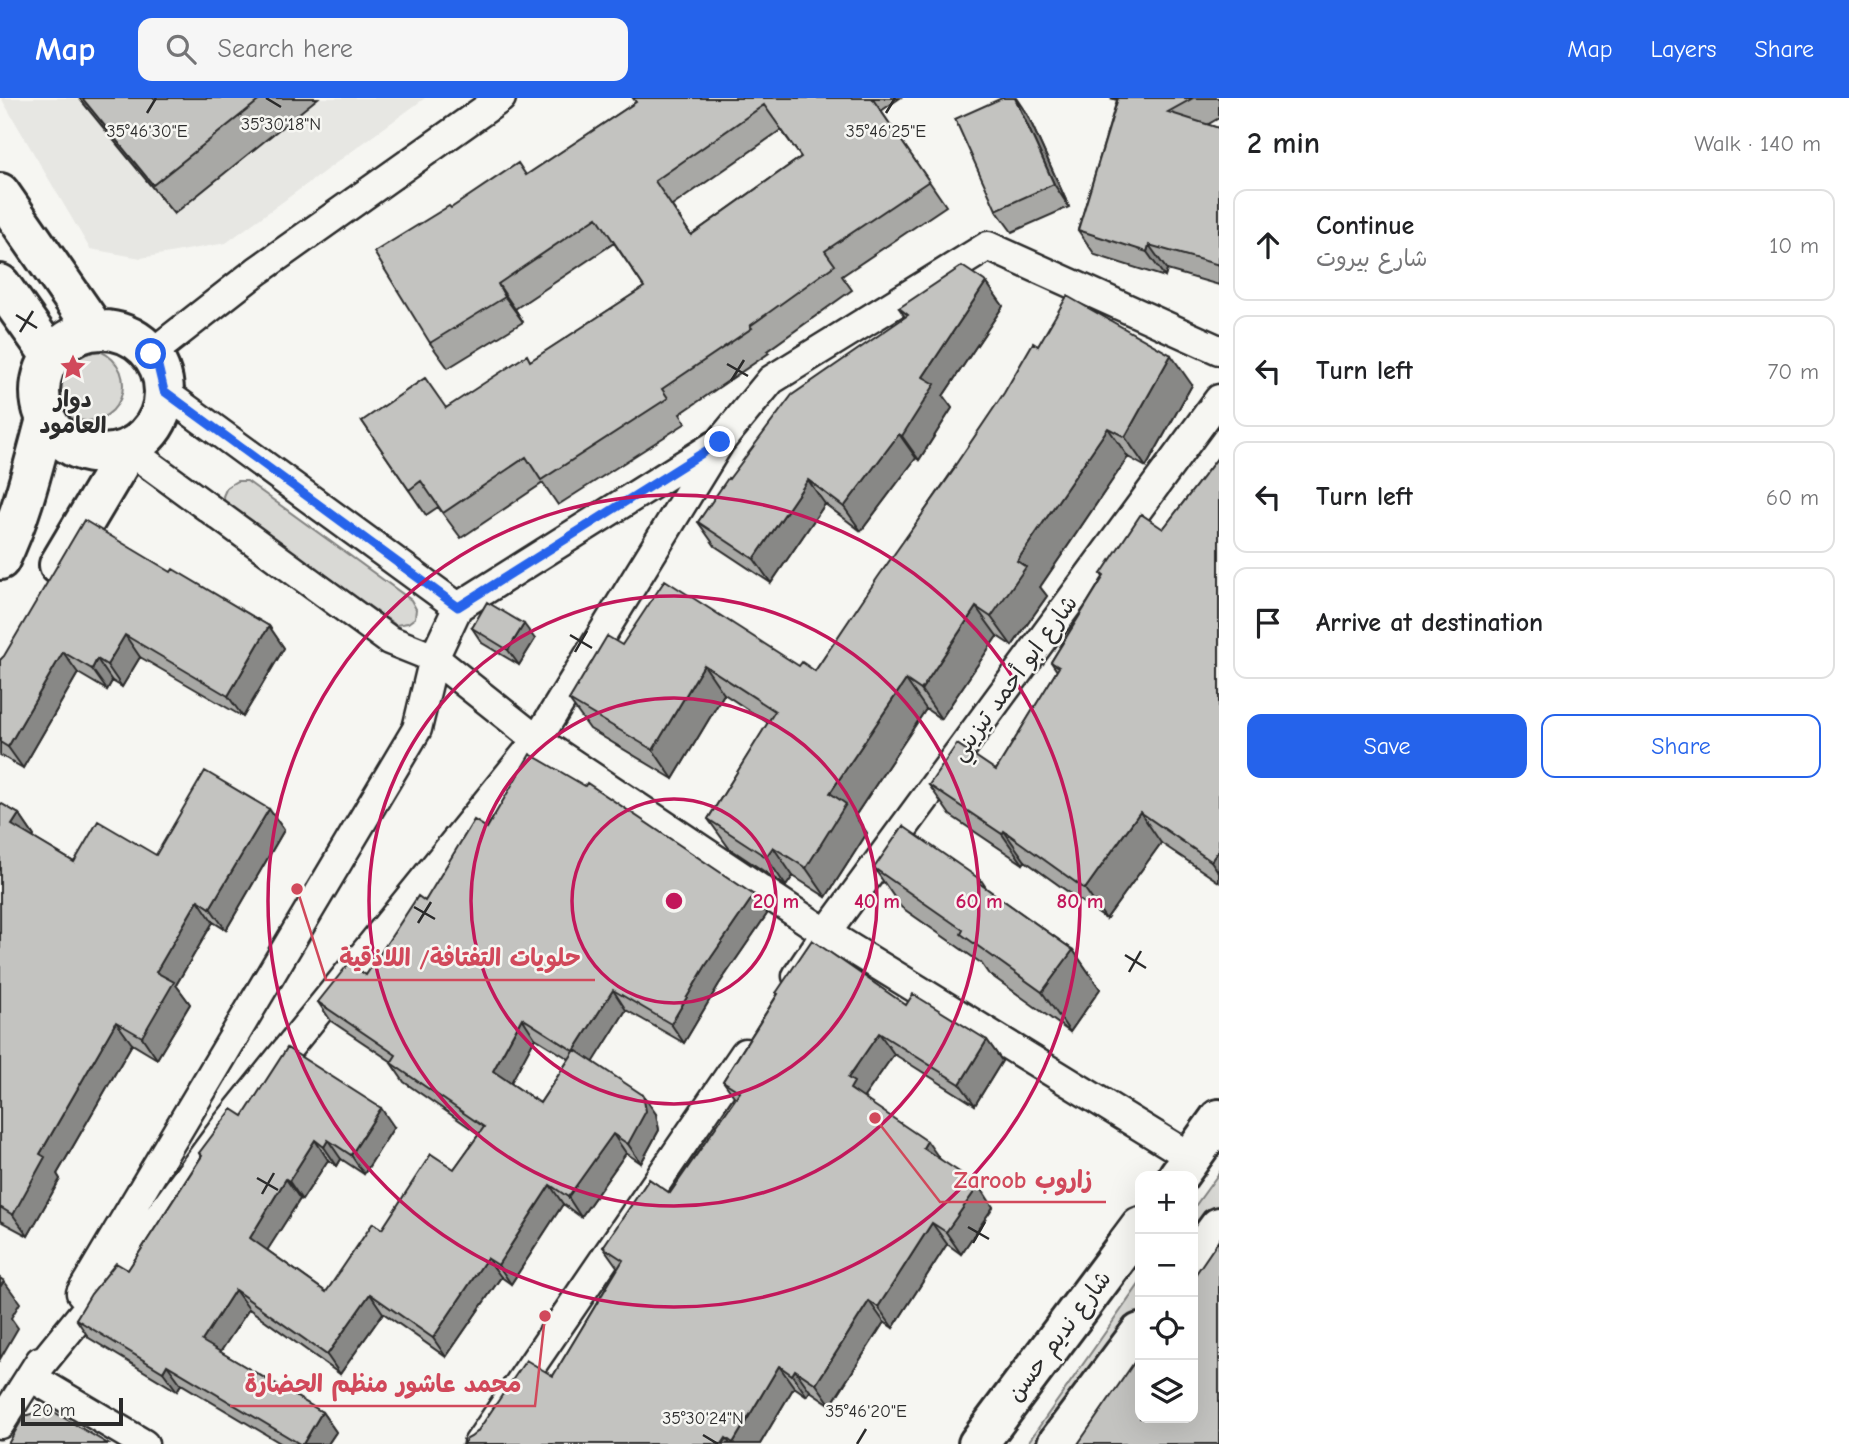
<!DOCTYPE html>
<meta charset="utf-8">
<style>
body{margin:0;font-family:"Comic Neue","Playpen Sans Arabic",sans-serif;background:#f6f6f6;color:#202124}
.controls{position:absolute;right:21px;bottom:21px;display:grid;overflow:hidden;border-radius:14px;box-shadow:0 7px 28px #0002}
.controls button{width:63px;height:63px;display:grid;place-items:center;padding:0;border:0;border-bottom:2px solid #e0e0e0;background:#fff;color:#202124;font:35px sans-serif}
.scale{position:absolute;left:21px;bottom:18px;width:102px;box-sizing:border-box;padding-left:7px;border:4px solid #2b2b2b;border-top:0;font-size:19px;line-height:24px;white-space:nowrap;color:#2b2b2b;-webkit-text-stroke:5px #f6f6f2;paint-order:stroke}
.stop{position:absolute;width:21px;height:21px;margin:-16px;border:5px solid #2563eb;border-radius:50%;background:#fff}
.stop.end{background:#2563eb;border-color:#fff;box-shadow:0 2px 7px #0008}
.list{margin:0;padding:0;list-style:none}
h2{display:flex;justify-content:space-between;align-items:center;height:91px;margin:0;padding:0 28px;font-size:30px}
h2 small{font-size:23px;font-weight:400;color:#757577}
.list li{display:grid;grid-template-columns:46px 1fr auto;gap:21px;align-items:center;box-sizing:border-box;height:112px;margin:0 14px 14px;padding:0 14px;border:2px solid #e0e0e0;border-radius:14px}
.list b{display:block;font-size:26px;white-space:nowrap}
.list p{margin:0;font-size:23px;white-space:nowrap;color:#757577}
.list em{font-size:23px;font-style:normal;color:#757577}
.actions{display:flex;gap:14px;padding:21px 28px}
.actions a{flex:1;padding:16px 0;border:2px solid #2563eb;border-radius:14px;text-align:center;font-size:24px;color:#2563eb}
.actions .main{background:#2563eb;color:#fff}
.icon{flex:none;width:38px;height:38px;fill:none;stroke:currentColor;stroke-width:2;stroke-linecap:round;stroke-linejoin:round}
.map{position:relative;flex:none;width:1219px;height:1346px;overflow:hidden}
header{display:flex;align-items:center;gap:42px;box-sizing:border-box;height:98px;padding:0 35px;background:#2563eb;color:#fff}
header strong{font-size:33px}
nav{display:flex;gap:38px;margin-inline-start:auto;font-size:24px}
.search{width:490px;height:63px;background:#f6f6f6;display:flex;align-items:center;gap:18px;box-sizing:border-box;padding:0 24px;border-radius:14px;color:#757577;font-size:26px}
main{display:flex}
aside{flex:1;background:#fff}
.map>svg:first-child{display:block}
.built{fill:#e7e7e3}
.green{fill:#d9d9d5;stroke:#828280;stroke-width:2}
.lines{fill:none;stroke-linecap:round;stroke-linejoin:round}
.minor-casing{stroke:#2b2b2b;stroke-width:33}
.secondary-casing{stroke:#2b2b2b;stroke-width:44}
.primary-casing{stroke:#2b2b2b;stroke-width:44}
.minor{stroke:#f6f6f2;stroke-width:28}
.secondary{stroke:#f6f6f2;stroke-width:38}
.primary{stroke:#f6f6f2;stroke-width:38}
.wall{fill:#a8a8a5;stroke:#2b2b2b;stroke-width:2;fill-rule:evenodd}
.shaded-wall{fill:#888886;stroke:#2b2b2b;stroke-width:2}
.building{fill:#c3c3c0;stroke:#2b2b2b;stroke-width:2;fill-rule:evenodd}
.route{stroke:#2563eb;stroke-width:9}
.ticks{fill:none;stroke:#2b2b2b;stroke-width:2.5}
.ring{fill:none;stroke:#c2185b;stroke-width:3.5}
.labels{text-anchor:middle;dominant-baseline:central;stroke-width:5;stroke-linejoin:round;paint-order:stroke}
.poi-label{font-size:23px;font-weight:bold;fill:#2b2b2b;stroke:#f6f6f2}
.street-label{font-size:23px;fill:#2b2b2b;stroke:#f6f6f2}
.ticks-label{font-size:18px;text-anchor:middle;fill:#2b2b2b;stroke:#f6f6f2;stroke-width:5;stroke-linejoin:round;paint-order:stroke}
.centre{fill:#c2185b;stroke:#f6f6f2;stroke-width:3.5}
.ring-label{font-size:21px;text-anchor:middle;font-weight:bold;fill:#c2185b;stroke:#f6f6f2;stroke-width:5;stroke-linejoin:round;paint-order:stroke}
.leader{fill:none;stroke:#d1495b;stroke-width:2.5}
.callout-dot{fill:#d1495b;stroke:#f6f6f2;stroke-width:2.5}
.callout-label{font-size:24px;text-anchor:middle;font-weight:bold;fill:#d1495b;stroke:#f6f6f2;stroke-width:5;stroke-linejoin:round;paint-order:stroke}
</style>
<header>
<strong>Map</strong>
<div class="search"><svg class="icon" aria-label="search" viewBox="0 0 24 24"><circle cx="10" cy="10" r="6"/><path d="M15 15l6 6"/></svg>Search here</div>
<nav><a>Map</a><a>Layers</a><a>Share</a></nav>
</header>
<main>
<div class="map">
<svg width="1219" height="1346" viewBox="0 0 1219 1346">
<rect width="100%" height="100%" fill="#f6f6f2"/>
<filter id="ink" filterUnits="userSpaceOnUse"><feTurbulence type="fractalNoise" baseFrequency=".0143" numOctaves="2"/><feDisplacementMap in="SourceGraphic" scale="14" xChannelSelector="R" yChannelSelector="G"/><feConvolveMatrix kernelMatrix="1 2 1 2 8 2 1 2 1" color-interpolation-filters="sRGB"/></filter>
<g filter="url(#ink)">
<path class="built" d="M1 0H425L226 145 141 160 90 151Z"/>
<path class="green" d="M51 287a36 36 0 1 1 72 0a36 36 0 1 1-72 0Z
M237 383H247L411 502 416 511 415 520 408 525 396 527 226 407 223 398 227 389Z
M1219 1075V1108L1193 1145V1111Z
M1140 1185V1220L1051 1346H1027Z"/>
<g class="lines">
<g class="minor-casing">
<path id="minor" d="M151 256 257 173 501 0
M164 294 458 509
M128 351 389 542 434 560 537 642 826 835 1192 1060
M797 878 826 835 1219 301
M81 1195 417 631 434 560 458 509 715 347
M31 1279 133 1154 227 1026 537 642 720 344 771 282 988 148 1219 252
M31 1279 144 1346
M0 1326 40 1263
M478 1346 745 955"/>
</g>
<g class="secondary-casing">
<path id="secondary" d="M0 95 95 232
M0 186 51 258
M40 294a62 62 0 1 1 124 0a62 62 0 1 1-124 0Z
M0 462C22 417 33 369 46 321
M59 467 128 351"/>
</g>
<g class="primary-casing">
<path id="primary" d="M1178 1078 1219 1021
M1193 1164 1219 1129
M978 1346 1140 1129
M1057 1346 1140 1235"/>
</g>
<use href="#minor" class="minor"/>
<use href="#secondary" class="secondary"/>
<use href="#primary" class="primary"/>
</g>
<path class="wall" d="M79 0H318L174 116Z
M633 0H900L881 13 946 108 842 178 852 192 767 253 769 255 680 316 686 325 558 407 543 385 461 440 438 409 426 417 362 323 446 310 531 263 644 189 614 145 515 211 523 224 448 270 430 245 451 110 527 77 636 4ZM781 32 801 59 691 137 672 108Z
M1110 0H1219V20L1207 27 1219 30V187L1167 172 1165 179 1095 157 1078 132 1117 2Z
M1028 18 1069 109 1012 134 996 112Z
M986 184 1003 208 943 298 952 310 919 362 916 360 861 433 825 406 771 485 715 448 698 424 729 381 905 219 899 210Z
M1038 248 1192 287 1146 369 1128 359 1040 489 1047 498 1012 548 997 538 941 621 926 611 855 718 867 735 826 799 793 778 786 788 729 750 708 721 768 625 724 596 673 681 590 631 569 602 622 547 799 568 815 573Z
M1219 358V784L1161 745 1106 821 1025 763 1023 766 950 717 929 687 996 672 1057 573 1051 564 1103 479 1101 476 1163 431Z
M171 474 269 528 284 550 243 619 140 559 122 589 112 583 107 592 78 575 23 670 0 657V562Z
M472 530 535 541 519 567 482 545Z
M0 705 19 716 34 738 33 740 74 764 156 757 269 711 284 732 226 832 213 824 176 887 190 906 157 961 132 946 57 1076 60 1081 28 1138 0 1123Z
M487 730 754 797 767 816 719 886 684 945 626 912 593 964 656 1016 659 1032 641 1065 626 1055 581 1119 563 1106 511 1186 501 1179 446 1259 383 1215 340 1276 249 1211 220 1254 322 1314 336 1334 328 1346H282L181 1286 177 1293 89 1240 76 1221 128 1172 201 1059 199 1055 243 1018 394 1029 364 1076 341 1061 337 1068 328 1062 302 1102 300 1101 267 1152 326 1194 382 1131 454 1071 479 1036 404 984 391 965 392 964 331 923 318 904 366 877 425 803ZM535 940 569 961 540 1005 510 985Z
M874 770 981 782 987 791 1073 852 1100 891 1070 934 988 875 981 865 901 809Z
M776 895 906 907 987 942 1002 963 975 1007 894 956 864 999 867 1003 939 1061 993 1109 961 1156 947 1146 893 1230 884 1224 831 1307 810 1293 807 1298 794 1289 760 1346H463L553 1278 618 1170 603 1149 670 1095 736 1001 723 983 777 897Z"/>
<path class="shaded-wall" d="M1015 0H1016L1028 18 1069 109 1054 86Z
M1149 147 1167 172 1165 179 1147 154Z
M986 184 1003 208 943 298 952 310 919 362 902 338 923 279Z
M498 186 515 211 523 224 505 199Z
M1171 257 1192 287 1146 369 1125 339Z
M1108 330 1128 359 1040 489 1047 498 1012 548 991 519 1017 463Z
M899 336 916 360 861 433 844 409Z
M808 382 825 406 771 485 754 461Z
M976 509 997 538 941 621 921 592Z
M524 526 535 541 519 567 508 552Z
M269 528 284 550 243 619 228 598Z
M125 537 140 559 122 589 107 567Z
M63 554 78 575 23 670 8 649Z
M97 561 112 583 107 592 92 571Z
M704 567 724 596 673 681 653 652Z
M906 582 926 611 855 718 867 735 826 799 806 770 830 695Z
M269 711 284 732 226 832 210 810Z
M1140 714 1161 745 1106 821 1085 791Z
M19 716 34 738 27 749 12 727Z
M1004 733 1025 763 1023 766 1002 736Z
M773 749 793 778 786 788 766 759Z
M1219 752V775L1211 763Z
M754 797 767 816 719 886 684 945 671 926 706 867Z
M198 802 213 824 176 887 190 906 157 961 142 939 156 874Z
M1073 852 1100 891 1070 934 1042 894Z
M613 892 626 912 588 973 574 953Z
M522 920 535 940 507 992 493 973Z
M116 924 132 946 57 1076 60 1081 28 1138 13 1117 40 1056Z
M879 935 894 956 864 999 869 1006 850 991 848 980Z
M987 942 1002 963 975 1007 960 986Z
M643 997 656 1016 659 1032 641 1065 628 1046Z
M381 1010 394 1029 364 1076 351 1057Z
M613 1036 626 1055 581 1119 568 1099Z
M315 1042 328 1062 302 1102 289 1083Z
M328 1042 341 1061 337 1068 324 1049Z
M927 1043 942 1064 923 1050Z
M286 1081 300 1101 263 1159 250 1140Z
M550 1087 563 1106 511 1186 498 1167Z
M979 1087 993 1109 961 1156 946 1134Z
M932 1125 947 1146 893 1230 878 1209Z
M487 1160 501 1179 446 1259 433 1240Z
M4 1183 20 1205 11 1220 18 1230 0 1261V1189Z
M235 1192 249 1211 215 1262 202 1243Z
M370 1196 383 1215 340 1276 327 1257Z
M869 1203 884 1224 831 1307 816 1286Z
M167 1267 181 1286 177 1293 163 1274Z
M779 1268 794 1289 760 1346H734L733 1345Z
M795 1272 810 1293 807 1298 792 1277Z
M322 1314 336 1334 328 1346H303Z
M726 1340 730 1346H722Z"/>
<path class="building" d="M82 0H262L153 87Z
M633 0H872L929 83 825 153 835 167 750 228 752 230 662 291 668 300 541 382 526 359 443 415 421 383 409 392 362 323 425 280 446 310 527 257 530 263 644 189 597 119 498 186 505 199 430 245 374 154 449 108 451 110 518 65 526 77 636 4ZM764 7 801 59 691 137 655 83Z
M1002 0H1015L1054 86 996 112 955 21Z
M1118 0H1193L1168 14 1219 30V167L1149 147 1147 154 1078 132Z
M962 168 986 184 923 279 935 286 902 338 899 336 844 409 808 382 754 461 698 424 728 380 729 381 792 297 908 217 899 210Z
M1067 198 1171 257 1125 339 1108 330 1017 463 1026 469 991 519 976 509 921 592 906 582 830 695 846 706 806 770 773 749 766 759 708 721 775 613 704 567 653 652 569 602 607 538 622 547 665 482 799 568 802 564 815 573 878 479 955 370 954 369 1004 295 1033 245 1038 248Z
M1219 358V752L1211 763 1140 714 1085 791 1004 733 1002 736 929 687 957 646 996 672 1059 569 1051 564 1104 478 1101 476 1141 416 1163 431Z
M84 422 171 474 173 471 269 528 228 598 125 537 107 567 97 561 92 571 63 554 8 649 0 644V562L4 558Z
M487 504 524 526 508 552 472 530Z
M530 656 585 688 587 685 754 797 706 867 671 926 613 892 574 953 522 920 493 973 540 1005 575 952 643 997 646 1013 628 1046 613 1036 568 1099 550 1087 498 1167 487 1160 433 1240 370 1196 327 1257 235 1192 202 1243 322 1314 303 1346H300L167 1267 163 1274 76 1221 91 1196 116 1165 128 1172 202 1058 199 1055 232 1011 243 1018 287 950 381 1010 351 1057 328 1042 324 1049 315 1042 289 1083 286 1081 250 1140 326 1194 373 1125 382 1131 431 1056 454 1071 484 1029 391 965 396 957 318 904 349 865 366 877 418 798 425 803 474 722 487 730Z
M205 673 269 711 210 810 198 802 156 874 174 884 142 939 116 924 40 1056 45 1059 13 1117 0 1109V705L19 716 12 727 74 764 98 723 156 757Z
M903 728 981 782 979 785 1073 852 1042 894 961 836 963 832 874 770Z
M812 842 906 907 913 896 987 942 960 986 879 935 848 980 854 984 850 991 927 1043 923 1050 979 1087 946 1134 932 1125 878 1209 869 1203 816 1286 795 1272 792 1277 779 1268 733 1345 726 1340 722 1346H463L467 1341 471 1339 477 1334 526 1262 553 1278 623 1162 603 1149 649 1081 670 1095 740 994 723 983 778 896 776 895Z
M1219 1142V1346H1078L1140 1256V1320H1193V1180Z
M0 1180 4 1183 0 1189Z
M38 1314H54L108 1346H8L24 1318Z"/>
</g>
<g class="lines" filter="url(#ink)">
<path class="route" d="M151 256 158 268 164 293 458 509 720 344"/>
</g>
<path class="ticks" d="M266 0 281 9M147 15 156 0M886 15 895 0M16 217 37 230M20 234 33 213M727 266 748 278M731 283 744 262M570 537 592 550M575 554 587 533M414 809 435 821M418 825 431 804M1125 857 1146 870M1129 874 1141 853M257 1080 278 1092M262 1096 274 1075M968 1129 989 1141M973 1145 985 1124M703 1337 718 1346M857 1346 866 1331"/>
<g class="ring">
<circle cx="674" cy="803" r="102"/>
<circle cx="674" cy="803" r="203"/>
<circle cx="674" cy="803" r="305"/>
<circle cx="674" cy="803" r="406"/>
</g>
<defs>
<g id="sight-bare" transform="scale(2.1)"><path d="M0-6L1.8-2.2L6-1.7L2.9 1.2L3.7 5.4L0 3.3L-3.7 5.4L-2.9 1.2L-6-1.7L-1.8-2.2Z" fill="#d1495b" stroke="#f6f6f2" stroke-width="2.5" paint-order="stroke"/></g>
</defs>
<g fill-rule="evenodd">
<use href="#sight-bare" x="73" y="269"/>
</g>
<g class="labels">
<g class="poi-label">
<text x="73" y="301">دوار<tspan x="73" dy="26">العامود</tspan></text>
</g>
<g class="street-label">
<text transform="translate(1014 580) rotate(-54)">شارع ابو أحمد تيزيني</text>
<text transform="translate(1059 1238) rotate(-53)">شارع نديم حسن</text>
</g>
</g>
<g class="ticks-label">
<text x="281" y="32">35°30'18"N</text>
<text x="147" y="39">35°46'30"E</text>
<text x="886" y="39">35°46'25"E</text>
<text x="866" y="1319">35°46'20"E</text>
<text x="703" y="1326">35°30'24"N</text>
</g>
<circle cx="674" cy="803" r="10" class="centre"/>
<g class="ring-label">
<text x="776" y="810">20 m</text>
<text x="877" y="810">40 m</text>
<text x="979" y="810">60 m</text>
<text x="1080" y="810">80 m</text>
</g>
<path class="leader" d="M297 791L326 882H595M875 1020L940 1104H1106M545 1218L535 1308H230"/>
<g class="callout-dot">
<circle cx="297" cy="791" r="7"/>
<circle cx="875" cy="1020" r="7"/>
<circle cx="545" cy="1218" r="7"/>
</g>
<g class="callout-label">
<text x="460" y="868">حلويات التفتافة/ اللاذقية</text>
<text x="1023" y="1090">Zaroob زاروب</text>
<text x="383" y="1294">محمد عاشور منظم الحضارة</text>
</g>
</svg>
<div class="controls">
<button>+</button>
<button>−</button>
<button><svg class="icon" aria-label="locate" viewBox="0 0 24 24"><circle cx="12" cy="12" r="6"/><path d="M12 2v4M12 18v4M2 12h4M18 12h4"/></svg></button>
<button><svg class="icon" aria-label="layers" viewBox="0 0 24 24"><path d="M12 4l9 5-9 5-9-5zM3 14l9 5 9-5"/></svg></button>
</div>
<div class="scale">20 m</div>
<div class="stop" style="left:151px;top:256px"></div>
<div class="stop end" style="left:720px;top:344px"></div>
</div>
<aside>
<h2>2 min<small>Walk · 140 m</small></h2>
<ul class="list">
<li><svg class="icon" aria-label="ahead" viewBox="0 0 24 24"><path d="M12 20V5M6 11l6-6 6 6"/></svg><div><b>Continue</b><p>شارع بيروت</p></div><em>10 m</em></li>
<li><svg class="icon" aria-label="left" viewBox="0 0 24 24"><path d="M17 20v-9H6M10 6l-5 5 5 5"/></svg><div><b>Turn left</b></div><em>70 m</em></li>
<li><svg class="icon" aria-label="left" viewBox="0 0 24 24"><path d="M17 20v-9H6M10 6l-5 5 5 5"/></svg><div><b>Turn left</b></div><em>60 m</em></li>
<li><svg class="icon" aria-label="arrive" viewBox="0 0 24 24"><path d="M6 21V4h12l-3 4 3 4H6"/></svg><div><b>Arrive at destination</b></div></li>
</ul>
<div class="actions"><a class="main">Save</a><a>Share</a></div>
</aside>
</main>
